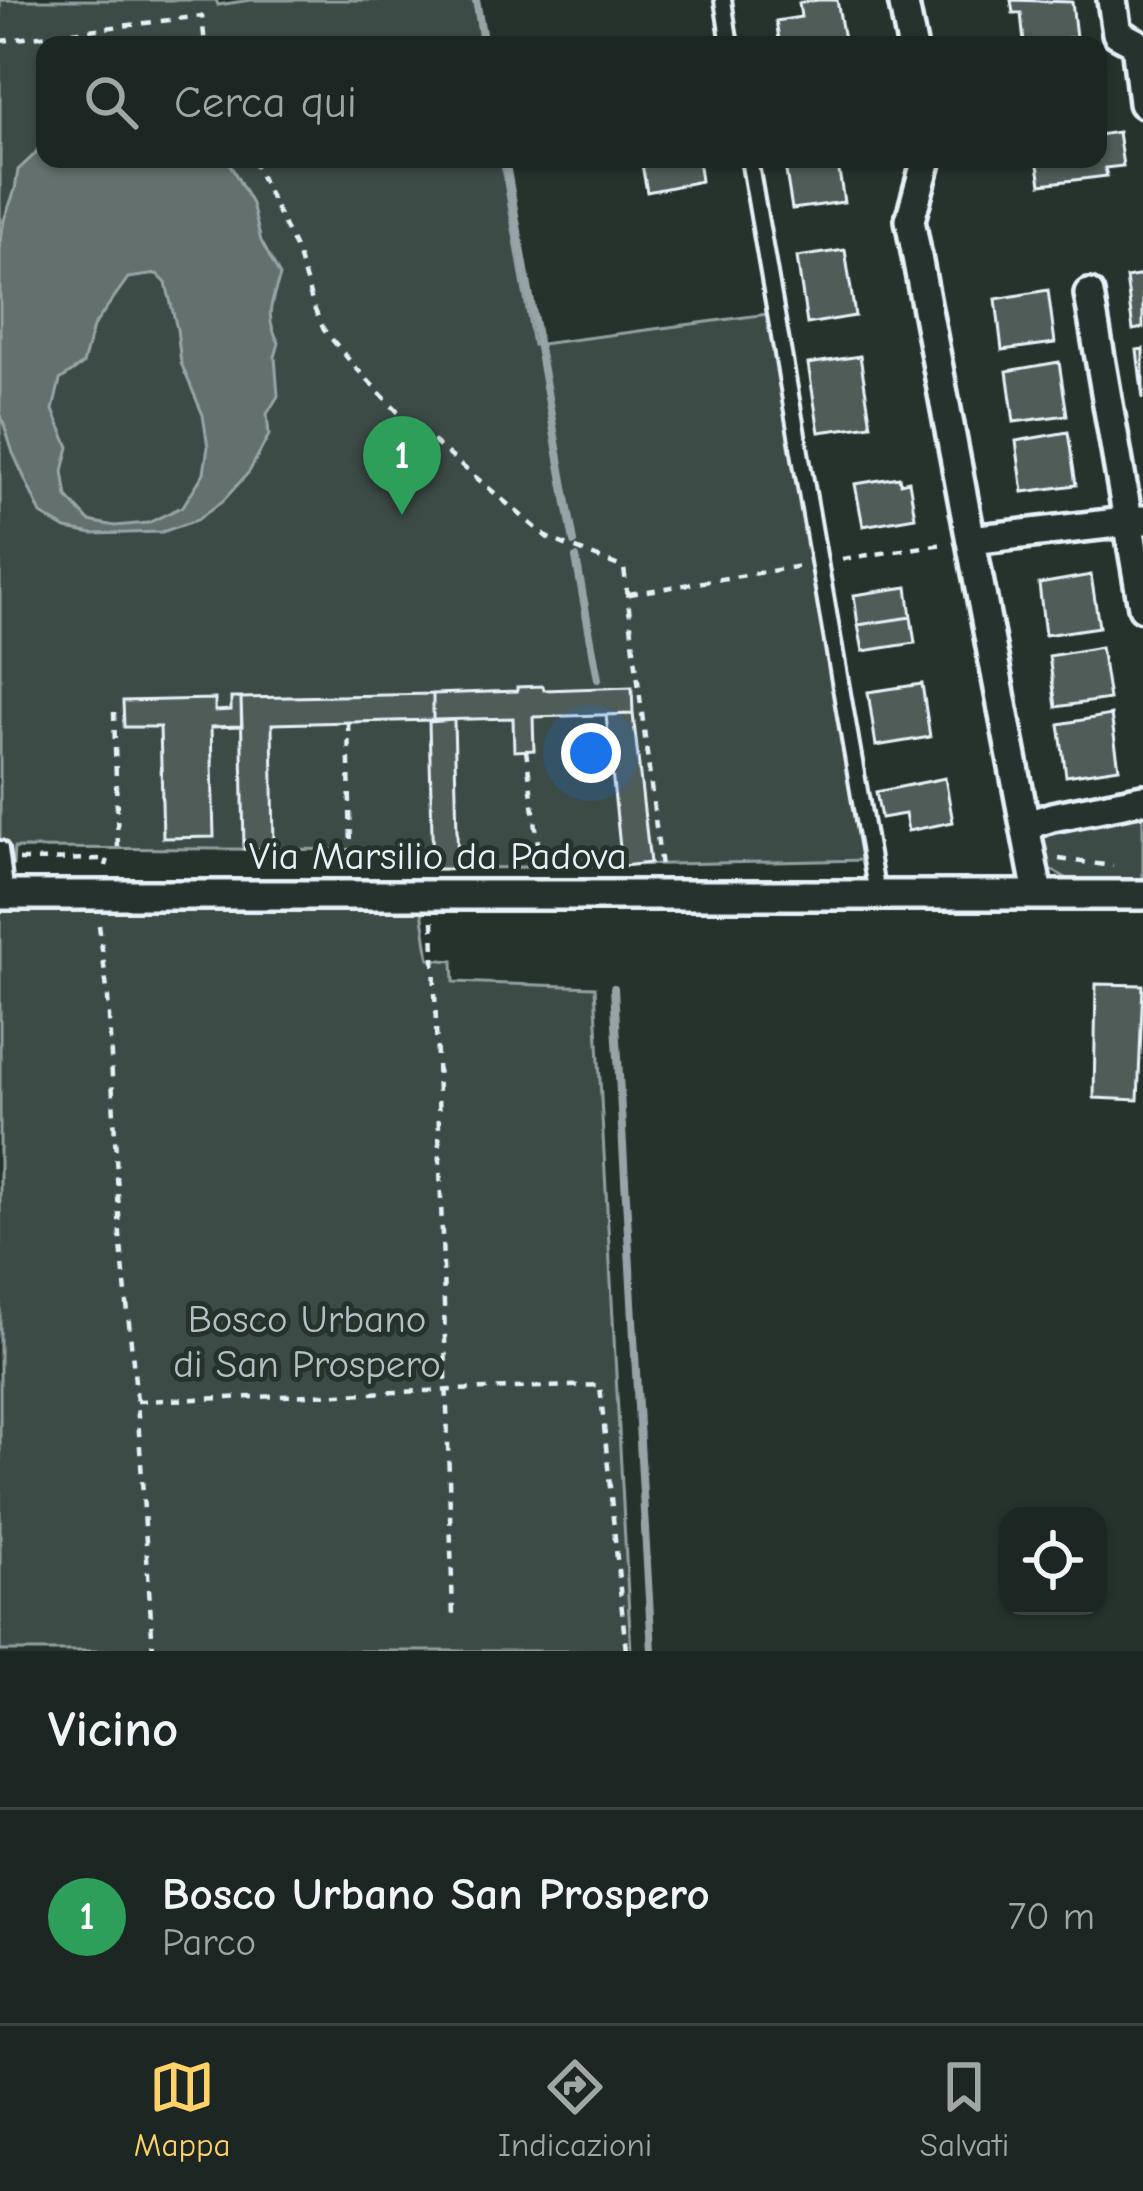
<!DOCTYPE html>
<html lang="it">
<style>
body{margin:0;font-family:"Comic Neue",sans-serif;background:#29322f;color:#f1f3f6}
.controls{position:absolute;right:36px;bottom:36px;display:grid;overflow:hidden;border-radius:24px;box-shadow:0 3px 9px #0004}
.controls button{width:108px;height:108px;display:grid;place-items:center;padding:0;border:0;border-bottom:3px solid #3a4340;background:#1c2622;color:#f1f3f6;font:60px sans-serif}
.you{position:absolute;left:591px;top:753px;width:42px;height:42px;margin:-30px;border:9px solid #fff;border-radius:50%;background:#1a73e8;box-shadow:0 0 0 18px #1a73e833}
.badge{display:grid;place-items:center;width:78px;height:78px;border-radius:50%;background:#ffd166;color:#fff;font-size:39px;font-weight:700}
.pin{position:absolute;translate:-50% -99px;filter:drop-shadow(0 3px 6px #0008)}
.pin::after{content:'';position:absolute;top:63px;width:42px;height:36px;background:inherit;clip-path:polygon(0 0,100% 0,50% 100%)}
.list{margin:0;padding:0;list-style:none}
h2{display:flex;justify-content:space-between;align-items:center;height:156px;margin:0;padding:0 48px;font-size:51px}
h2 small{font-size:39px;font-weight:400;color:#a0a5a5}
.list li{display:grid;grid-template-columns:78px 1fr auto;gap:36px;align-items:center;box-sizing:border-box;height:216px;padding:0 48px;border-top:3px solid #3a4340}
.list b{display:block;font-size:45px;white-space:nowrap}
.list p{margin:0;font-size:39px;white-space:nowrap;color:#a0a5a5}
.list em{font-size:39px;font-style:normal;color:#a0a5a5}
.icon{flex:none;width:66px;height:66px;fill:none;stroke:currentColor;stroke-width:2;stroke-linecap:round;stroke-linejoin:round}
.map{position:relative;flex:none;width:1143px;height:1651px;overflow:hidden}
.search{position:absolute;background:#1c2622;box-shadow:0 3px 9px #0004;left:36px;right:36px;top:36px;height:132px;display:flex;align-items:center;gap:30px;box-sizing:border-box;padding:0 42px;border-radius:24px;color:#a0a5a5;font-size:45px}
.sheet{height:372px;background:#1c2622}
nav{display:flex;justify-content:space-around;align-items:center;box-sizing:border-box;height:168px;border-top:3px solid #3a4340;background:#1c2622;font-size:33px;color:#a0a5a5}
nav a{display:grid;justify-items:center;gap:6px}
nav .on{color:#ffd166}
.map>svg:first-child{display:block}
.green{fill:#3e4b47;stroke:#939ea0;stroke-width:3}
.water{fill:#636f6d;stroke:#98a3a5;stroke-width:3;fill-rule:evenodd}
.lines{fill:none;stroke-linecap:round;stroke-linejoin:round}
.stream{stroke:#98a3a5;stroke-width:8}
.building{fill:#505c59;stroke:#e8f1f8;stroke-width:3}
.service-casing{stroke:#e8f1f8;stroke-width:22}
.minor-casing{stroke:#e8f1f8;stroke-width:36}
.path{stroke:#e8f1f8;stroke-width:4.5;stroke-dasharray:9 9;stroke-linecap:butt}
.service{stroke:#26332d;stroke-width:14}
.minor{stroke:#26332d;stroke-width:27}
.labels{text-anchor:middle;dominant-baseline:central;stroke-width:10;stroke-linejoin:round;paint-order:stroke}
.street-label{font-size:39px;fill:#e8f1f8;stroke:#26332d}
.park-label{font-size:39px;fill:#b5bfc3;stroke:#26332d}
</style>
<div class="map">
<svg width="1143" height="1651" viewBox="0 0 1143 1651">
<rect width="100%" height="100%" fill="#26332d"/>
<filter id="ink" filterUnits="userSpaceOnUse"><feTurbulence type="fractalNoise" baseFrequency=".00833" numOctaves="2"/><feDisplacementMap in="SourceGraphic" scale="24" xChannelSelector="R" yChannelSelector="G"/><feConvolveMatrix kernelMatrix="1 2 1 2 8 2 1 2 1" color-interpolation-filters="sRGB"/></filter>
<g filter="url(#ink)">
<path class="green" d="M0 0H216L218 5 251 0H474L481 45H45V159H501L533 345 768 314 867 860 433 869 431 850 14 848 13 866H0Z
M1143 812V879L1070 880 1048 868 1038 833Z
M422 910 429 959 453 961 454 982 595 987 631 1651H0V911Z"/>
<path class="water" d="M45 136V159H227L252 204 261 241 280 276C271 305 264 315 279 343L275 357 278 396 267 414 269 435 249 472 223 501 197 520 162 532 92 534 66 529 41 514 13 453 0 412V246L4 220 15 190 18 170 35 154ZM157 274 166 283 177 329 181 363 203 415 208 447 204 473 183 506 148 523 115 526 89 521 67 497 63 471 69 447 53 410 60 380 83 364 93 327 128 278Z"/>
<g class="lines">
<path class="stream" d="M476 0 484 45
M505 159 574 542
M576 558 598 679
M614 988 652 1651"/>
</g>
<path class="building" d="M818 0H837L845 45H780L776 21 801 17 799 3Z
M1011 0 1072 2 1076 37 1067 38 1068 45 1024 43 1021 13H1013Z
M1118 132 1123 166 1105 168 1107 176 1041 184 1037 159H1098V135Z
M641 159H698L701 181 647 192Z
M784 159H837L844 202 792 209Z
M845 250 855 316 807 324 797 257Z
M1143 275V328L1133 330 1126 278Z
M1048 290 1055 343 1002 350 996 299Z
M1143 349V399L1137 350Z
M860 356 871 425 819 432 808 364Z
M1059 362 1067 415 1014 422 1007 371Z
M1068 432 1076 485 1023 492 1016 441Z
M899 477 900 483 909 481 915 517 863 526 855 484Z
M1091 575 1099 627 1045 635 1039 584Z
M907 587 911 617 858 625 854 595Z
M911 617 915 643 863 651 858 625Z
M1101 647 1109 699 1056 707 1049 656Z
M922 684 930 737 876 746 868 692Z
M543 686 544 690 632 687 633 714 533 717 534 750 514 751 513 718 433 720V694L517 691V687Z
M433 694V720L272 724 274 849H244L241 698Z
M231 698H241L242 726 211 727 214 837 163 838 160 727H124L123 701 215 699V711L231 710Z
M633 714 650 863 622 866 606 715Z
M1111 715 1119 768 1066 776 1059 724Z
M454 720 458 869H433L429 722Z
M945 778 953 822 908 831 905 814 881 818 876 792Z
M1096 984 1143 985 1138 1100 1094 1098Z"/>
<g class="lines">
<g class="service-casing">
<path id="service" d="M723 0 730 45
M749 159 877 894
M0 849 6 895"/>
</g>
<g class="minor-casing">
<path id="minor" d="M903 0 912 45
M1112 0 1117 33 1136 43 1143 103
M927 159 910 220 1038 894
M1089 294 1143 607
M971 540 1143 520
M1025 826 1052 817 1143 799
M0 895H1143"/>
</g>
<path class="path" d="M0 41 202 16 205 45
M252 159 297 252 314 308 324 330 356 368 397 411 548 538 624 568 661 867
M842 559 943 544
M629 594 801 566
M114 712 118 848
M348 722 351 849
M526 750 541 867
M1059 859 1113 866
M19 860 108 859 106 866
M433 921 453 1617
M99 925 108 998 120 1235 137 1401 153 1651
M137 1401 600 1385 626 1651"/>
<use href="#service" class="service"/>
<use href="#minor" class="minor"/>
</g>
</g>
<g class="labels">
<g class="street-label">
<text x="438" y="856">Via Marsilio da Padova</text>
</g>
<g class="park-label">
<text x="307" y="1319">Bosco Urbano<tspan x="307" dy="45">di San Prospero</tspan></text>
</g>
</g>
</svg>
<div class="controls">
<button><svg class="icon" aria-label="locate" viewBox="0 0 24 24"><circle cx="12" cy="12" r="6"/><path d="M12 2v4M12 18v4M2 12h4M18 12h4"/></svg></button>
</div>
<div class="you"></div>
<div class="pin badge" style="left:402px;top:515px;background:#2e9e5b">1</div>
<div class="search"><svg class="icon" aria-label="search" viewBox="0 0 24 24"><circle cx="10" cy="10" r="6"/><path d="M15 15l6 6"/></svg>Cerca qui</div>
</div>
<section class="sheet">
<h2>Vicino<small></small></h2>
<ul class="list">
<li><span class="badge" style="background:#2e9e5b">1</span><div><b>Bosco Urbano San Prospero</b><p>Parco</p></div><em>70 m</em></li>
</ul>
</section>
<nav>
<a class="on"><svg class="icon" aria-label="map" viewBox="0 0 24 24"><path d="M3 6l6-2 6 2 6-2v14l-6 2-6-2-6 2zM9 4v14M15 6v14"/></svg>Mappa</a>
<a><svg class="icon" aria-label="directions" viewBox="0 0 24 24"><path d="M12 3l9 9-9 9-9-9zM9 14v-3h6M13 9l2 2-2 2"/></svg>Indicazioni</a>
<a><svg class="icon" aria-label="saved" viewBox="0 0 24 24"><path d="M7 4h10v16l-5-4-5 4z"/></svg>Salvati</a>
</nav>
